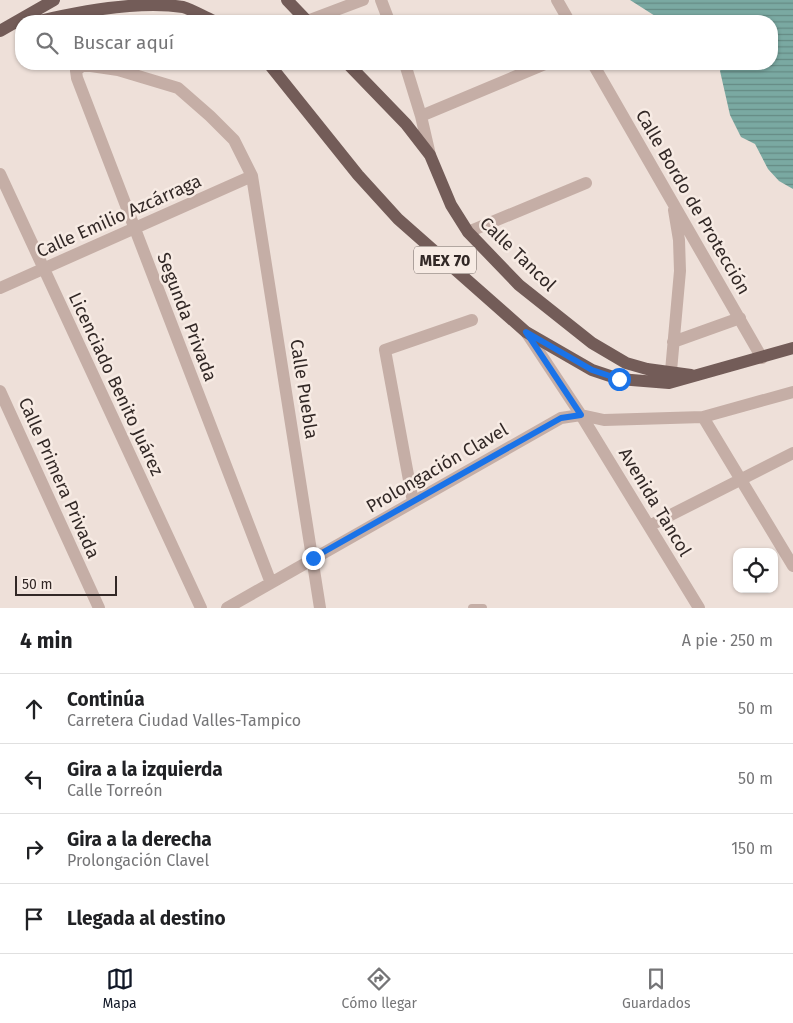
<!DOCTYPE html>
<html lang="es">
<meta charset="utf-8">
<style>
body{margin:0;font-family:"Fira Sans",sans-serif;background:#f6f6f6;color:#202124}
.controls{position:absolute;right:15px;bottom:15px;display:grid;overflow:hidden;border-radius:10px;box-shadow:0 1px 4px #0004}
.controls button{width:45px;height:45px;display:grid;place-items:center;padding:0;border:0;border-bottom:1px solid #e0e0e0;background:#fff;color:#202124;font:25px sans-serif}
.scale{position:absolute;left:15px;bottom:12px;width:102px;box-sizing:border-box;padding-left:5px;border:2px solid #322826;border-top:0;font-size:14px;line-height:18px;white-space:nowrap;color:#322826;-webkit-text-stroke:4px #f7ebe4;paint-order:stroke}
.stop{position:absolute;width:15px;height:15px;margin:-11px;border:4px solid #1a73e8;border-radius:50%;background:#fff}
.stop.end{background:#1a73e8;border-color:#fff;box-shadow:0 1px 5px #0008}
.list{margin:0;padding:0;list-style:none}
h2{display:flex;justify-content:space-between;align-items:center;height:65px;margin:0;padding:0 20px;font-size:21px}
h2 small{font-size:16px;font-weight:400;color:#757577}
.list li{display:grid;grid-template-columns:32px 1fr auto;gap:15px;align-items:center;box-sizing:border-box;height:70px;padding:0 20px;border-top:1px solid #e0e0e0}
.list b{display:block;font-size:19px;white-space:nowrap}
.list p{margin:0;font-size:16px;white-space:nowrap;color:#757577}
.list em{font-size:16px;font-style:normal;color:#757577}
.icon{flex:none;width:28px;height:28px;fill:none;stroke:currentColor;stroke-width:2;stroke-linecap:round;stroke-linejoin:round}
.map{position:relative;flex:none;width:793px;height:608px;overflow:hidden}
.search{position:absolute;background:#fff;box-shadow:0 1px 4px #0004;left:15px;right:15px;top:15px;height:55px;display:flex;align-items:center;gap:12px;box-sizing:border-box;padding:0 18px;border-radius:20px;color:#757577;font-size:19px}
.sheet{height:345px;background:#fff}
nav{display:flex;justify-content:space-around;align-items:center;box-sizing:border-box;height:70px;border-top:1px solid #e0e0e0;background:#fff;font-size:14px;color:#757577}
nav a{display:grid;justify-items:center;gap:2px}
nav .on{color:#111827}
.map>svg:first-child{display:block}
.water{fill:url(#water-rules)}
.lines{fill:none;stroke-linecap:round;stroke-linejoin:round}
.lane{stroke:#c5aea6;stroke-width:8}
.street{stroke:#c5aea6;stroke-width:12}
.primary{stroke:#735c58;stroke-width:12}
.route{stroke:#1a73e8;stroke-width:6}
.labels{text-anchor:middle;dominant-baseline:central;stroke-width:5;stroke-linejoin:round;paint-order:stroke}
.shield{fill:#f7ebe4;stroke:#6d625f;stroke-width:1}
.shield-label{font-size:16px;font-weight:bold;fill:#322826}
.street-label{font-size:18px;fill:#322826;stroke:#f7ebe4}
</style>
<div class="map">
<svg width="793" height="608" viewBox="0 0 793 608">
<defs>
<pattern id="water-rules" width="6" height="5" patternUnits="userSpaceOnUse" patternTransform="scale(1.25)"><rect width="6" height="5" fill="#7aa9a2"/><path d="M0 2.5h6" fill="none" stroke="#658a84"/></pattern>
</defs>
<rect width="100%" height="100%" fill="#eee0d9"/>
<path class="water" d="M630 0H793V189L779 181 768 169 755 144 741 137 730 115 720 71 723 64H772V21H663Z"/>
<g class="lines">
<path class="lane" d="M472 608H483"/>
<path class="street" d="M381 0 389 21
M557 0 569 21
M307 21 363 0
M405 64 421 116 430 155
M593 64 762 358
M421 116 545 64
M0 174 201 608
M468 232 586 183
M0 288 252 176
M526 332 581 415 699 608
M673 342 740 318
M670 382 680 271 679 240 674 210
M0 391 99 608
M703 417 793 566
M413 502 385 350 472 320
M649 526 793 453
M271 583 77 78 76 71 82 66H91L118 70 178 88 210 116 234 140 252 176 320 608
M227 608 561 418 581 415 604 420 703 417 793 392"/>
<path class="primary" d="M287 0 307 21
M39 21C82 11 139 0 183 7 193 10 204 17 214 21
M0 31 54 0
M269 64 358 175 398 219 526 332 592 370 619 379 669 383 793 348
M348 64 406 124 430 155 451 205 468 232 519 285 592 343 626 363 647 369 691 375"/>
</g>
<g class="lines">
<path class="route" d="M313 558 561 418 581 415 526 332 592 370 619 379"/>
</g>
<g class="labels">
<rect class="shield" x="414" y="246.5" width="62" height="27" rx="4"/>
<g class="shield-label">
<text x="445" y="260">MEX 70</text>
</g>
<g class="street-label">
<text transform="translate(693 202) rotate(60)">Calle Bordo de Protección</text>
<text transform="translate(119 216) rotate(-24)">Calle Emilio Azcárraga</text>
<text transform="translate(518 254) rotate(44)">Calle Tancol</text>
<text transform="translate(187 317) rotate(69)">Segunda Privada</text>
<text transform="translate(116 384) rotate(65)">Licenciado Benito Juárez</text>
<text transform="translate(304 389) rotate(81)">Calle Puebla</text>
<text transform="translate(437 468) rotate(-30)">Prolongación Clavel</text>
<text transform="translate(59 478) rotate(66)">Calle Primera Privada</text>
<text transform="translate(655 502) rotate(59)">Avenida Tancol</text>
</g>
</g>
</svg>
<div class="controls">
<button><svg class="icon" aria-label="locate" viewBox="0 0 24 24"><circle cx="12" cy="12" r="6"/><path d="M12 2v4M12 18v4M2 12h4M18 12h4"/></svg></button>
</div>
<div class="scale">50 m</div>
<div class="stop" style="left:619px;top:379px"></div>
<div class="stop end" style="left:313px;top:558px"></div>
<div class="search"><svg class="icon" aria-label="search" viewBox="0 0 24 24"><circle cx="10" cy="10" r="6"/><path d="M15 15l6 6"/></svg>Buscar aquí</div>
</div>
<section class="sheet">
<h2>4 min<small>A pie · 250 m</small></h2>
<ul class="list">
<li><svg class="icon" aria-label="ahead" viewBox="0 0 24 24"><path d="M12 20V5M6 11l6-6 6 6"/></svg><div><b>Continúa</b><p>Carretera Ciudad Valles-Tampico</p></div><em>50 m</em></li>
<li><svg class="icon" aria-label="left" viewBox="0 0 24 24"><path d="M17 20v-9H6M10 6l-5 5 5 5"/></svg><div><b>Gira a la izquierda</b><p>Calle Torreón</p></div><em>50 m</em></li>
<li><svg class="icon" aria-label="right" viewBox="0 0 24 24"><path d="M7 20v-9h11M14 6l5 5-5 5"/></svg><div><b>Gira a la derecha</b><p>Prolongación Clavel</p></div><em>150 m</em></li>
<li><svg class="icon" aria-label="arrive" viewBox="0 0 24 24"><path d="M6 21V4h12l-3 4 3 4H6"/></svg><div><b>Llegada al destino</b></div></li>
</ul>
</section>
<nav>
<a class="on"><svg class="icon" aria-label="map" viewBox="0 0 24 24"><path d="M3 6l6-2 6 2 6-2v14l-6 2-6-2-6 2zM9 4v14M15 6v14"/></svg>Mapa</a>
<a><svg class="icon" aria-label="directions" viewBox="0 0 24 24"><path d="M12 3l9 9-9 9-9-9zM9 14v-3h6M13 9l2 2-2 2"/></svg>Cómo llegar</a>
<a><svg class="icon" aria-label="saved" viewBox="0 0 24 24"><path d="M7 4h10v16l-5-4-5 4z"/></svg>Guardados</a>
</nav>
